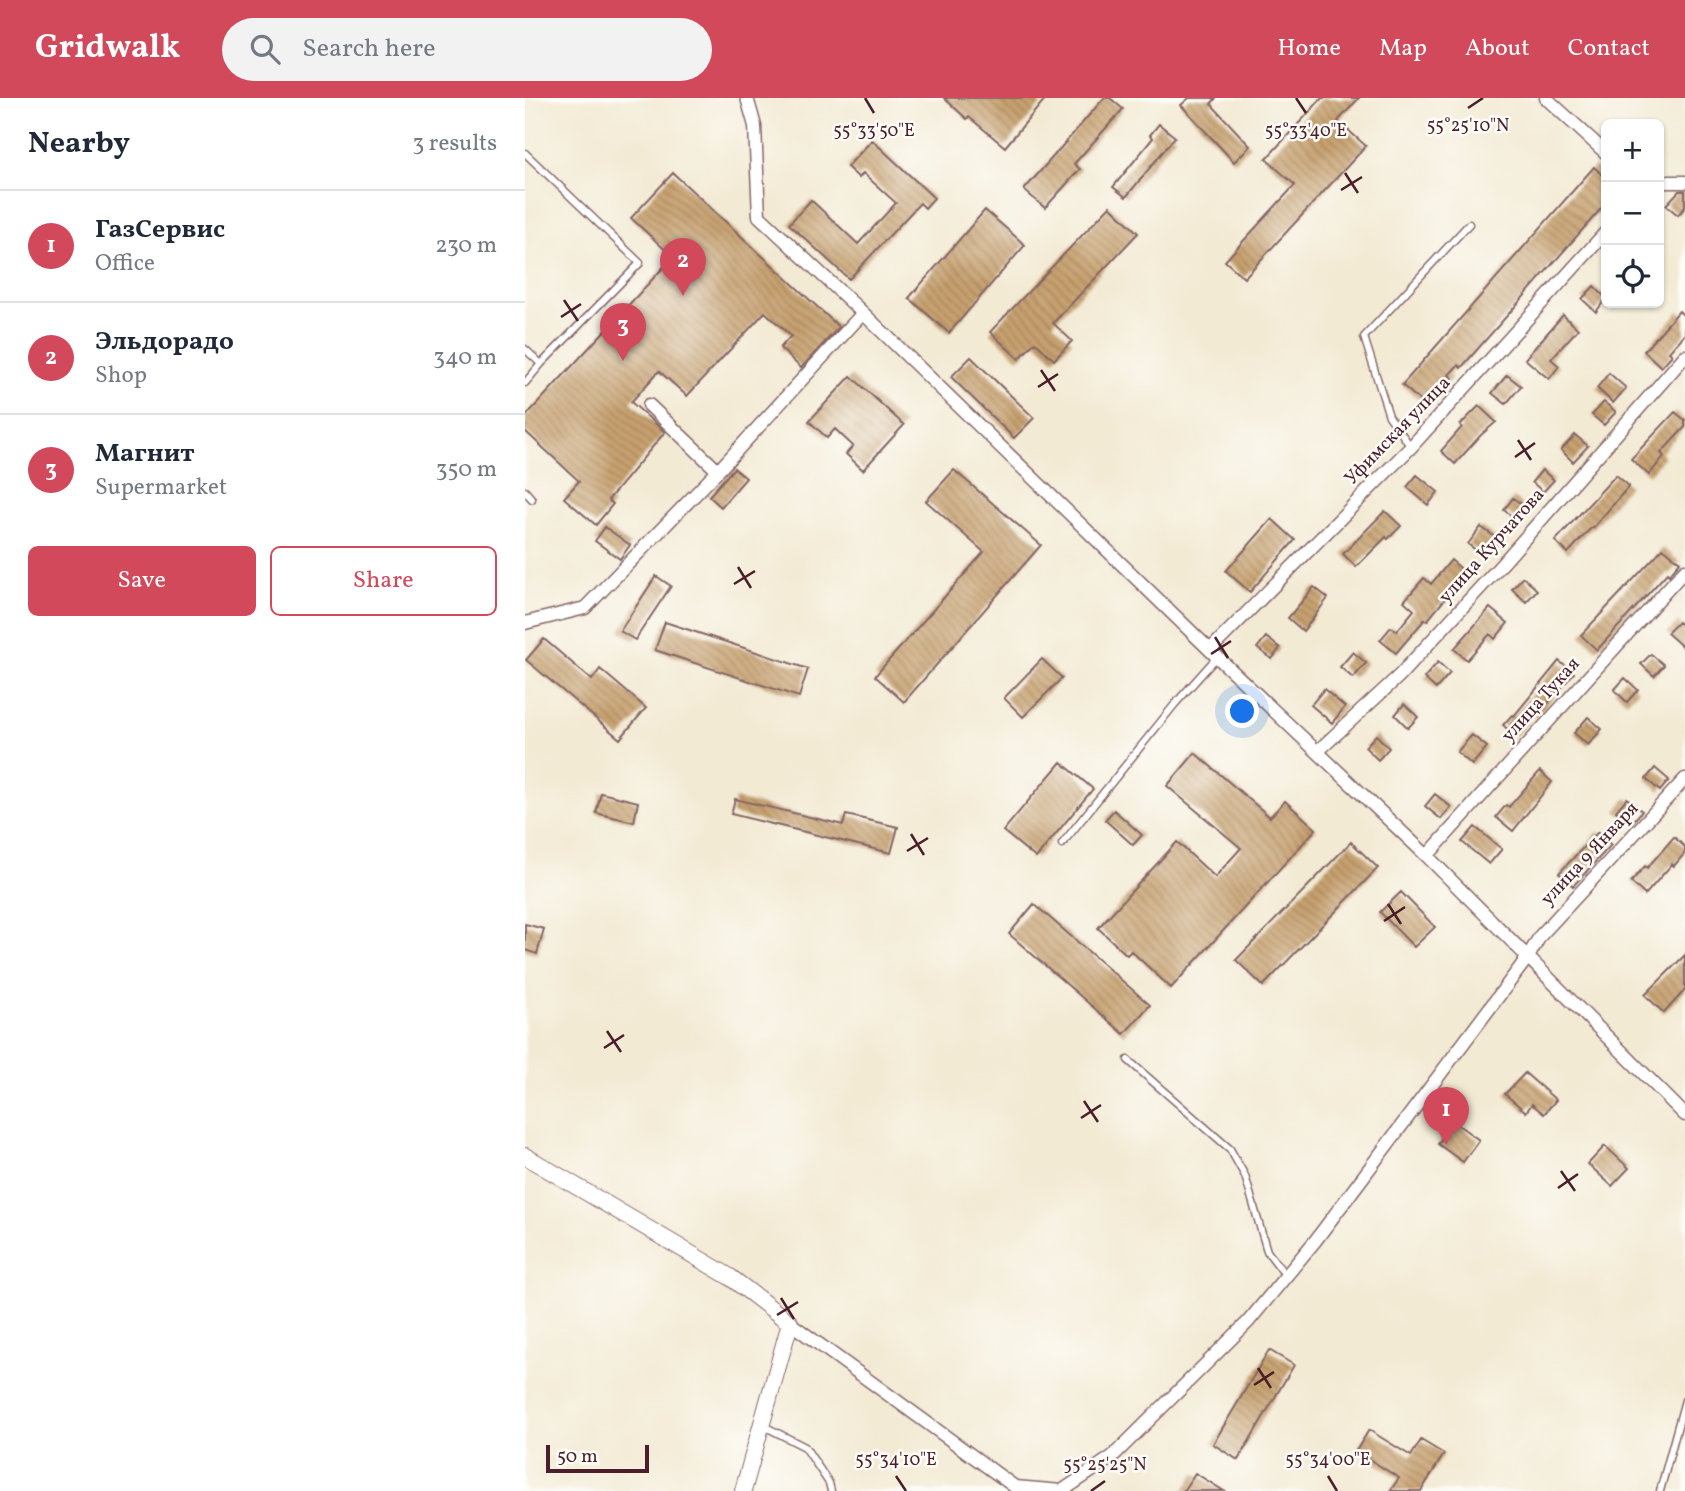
<!DOCTYPE html>
<meta charset="utf-8">
<style>
body{margin:0;font-family:Vollkorn,serif;background:#f2f2f3;color:#1f2937}
.controls{position:absolute;right:21px;top:21px;display:grid;overflow:hidden;border-radius:10px;box-shadow:0 2px 5px #0004}
.controls button{width:63px;height:63px;display:grid;place-items:center;padding:0;border:0;border-bottom:2px solid #e0e1e3;background:#fff;color:#1f2937;font:35px sans-serif}
.scale{position:absolute;left:21px;bottom:18px;width:103px;box-sizing:border-box;padding-left:7px;border:4px solid #4a1f2b;border-top:0;font-size:19px;line-height:24px;white-space:nowrap;color:#4a1f2b;-webkit-text-stroke:5px #fdfcf7;paint-order:stroke}
.you{position:absolute;left:718px;top:614px;width:24px;height:24px;margin:-18px;border:5px solid #fff;border-radius:50%;background:#1a73e8;box-shadow:0 0 0 10px #1a73e833}
.badge{display:grid;place-items:center;width:46px;height:46px;border-radius:50%;background:#d1495b;color:#fff;font-size:23px;font-weight:700}
.pin{position:absolute;translate:-50% -58px;filter:drop-shadow(0 2px 4px #0008)}
.pin::after{content:'';position:absolute;top:37px;width:24px;height:21px;background:inherit;clip-path:polygon(0 0,100% 0,50% 100%)}
.list{margin:0;padding:0;list-style:none}
h2{display:flex;justify-content:space-between;align-items:center;height:91px;margin:0;padding:0 28px;font-size:30px}
h2 small{font-size:23px;font-weight:400;color:#747a83}
.list li{display:grid;grid-template-columns:46px 1fr auto;gap:21px;align-items:center;box-sizing:border-box;height:112px;padding:0 28px;border-top:2px solid #e0e1e3}
.list b{display:block;font-size:26px;white-space:nowrap}
.list p{margin:0;font-size:23px;white-space:nowrap;color:#747a83}
.list em{font-size:23px;font-style:normal;color:#747a83}
.actions{display:flex;gap:14px;padding:21px 28px}
.actions a{flex:1;padding:16px 0;border:2px solid #d1495b;border-radius:10px;text-align:center;font-size:24px;color:#d1495b}
.actions .main{background:#d1495b;color:#fff}
.icon{flex:none;width:38px;height:38px;fill:none;stroke:currentColor;stroke-width:2;stroke-linecap:round;stroke-linejoin:round}
.map{position:relative;flex:none;width:1160px;height:1393px;overflow:hidden}
header{display:flex;align-items:center;gap:42px;box-sizing:border-box;height:98px;padding:0 35px;background:#d1495b;color:#fff}
header strong{font-size:33px}
nav{display:flex;gap:38px;margin-inline-start:auto;font-size:24px}
.search{width:490px;height:63px;background:#f2f2f3;display:flex;align-items:center;gap:18px;box-sizing:border-box;padding:0 24px;border-radius:38px;color:#747a83;font-size:26px}
main{display:flex}
aside{flex:1;background:#fff}
.map>svg:first-child{display:block}
.building{fill:url(#building-back-hatch)}
.lines{fill:none;stroke-linecap:round;stroke-linejoin:round}
.lane-casing{stroke:#856666;stroke-width:9}
.street-casing{stroke:#856666;stroke-width:15}
.secondary-casing{stroke:#856666;stroke-width:18}
.lane{stroke:#fff;stroke-width:6}
.street{stroke:#fff;stroke-width:12}
.secondary{stroke:#fff;stroke-width:16}
.ticks{fill:none;stroke:#4a1f2b;stroke-width:2.5}
.labels{text-anchor:middle;dominant-baseline:central;stroke-width:5;stroke-linejoin:round;paint-order:stroke}
.street-label{font-size:19px;fill:#4a1f2b;stroke:#fdfcf7}
.ticks-label{font-size:18px;text-anchor:middle;fill:#4a1f2b;stroke:#fdfcf7;stroke-width:5;stroke-linejoin:round;paint-order:stroke}
</style>
<header>
<strong>Gridwalk</strong>
<div class="search"><svg class="icon" aria-label="search" viewBox="0 0 24 24"><circle cx="10" cy="10" r="6"/><path d="M15 15l6 6"/></svg>Search here</div>
<nav><a>Home</a><a>Map</a><a>About</a><a>Contact</a></nav>
</header>
<main>
<aside>
<h2>Nearby<small>3 results</small></h2>
<ul class="list">
<li><span class="badge">1</span><div><b>ГазСервис</b><p>Office</p></div><em>230 m</em></li>
<li><span class="badge">2</span><div><b>Эльдорадо</b><p>Shop</p></div><em>340 m</em></li>
<li><span class="badge">3</span><div><b>Магнит</b><p>Supermarket</p></div><em>350 m</em></li>
</ul>
<div class="actions"><a class="main">Save</a><a>Share</a></div>
</aside>
<div class="map">
<svg width="1160" height="1393" viewBox="0 0 1160 1393">
<defs>
<pattern id="building-back-hatch" width="6" height="6" patternUnits="userSpaceOnUse" patternTransform="scale(1.75)"><rect width="6" height="6" fill="#c7a170"/><path d="M-1 5l2 2M0 0l6 6M5-1l2 2" fill="none" stroke="#a4835c"/></pattern>
</defs>
<rect width="100%" height="100%" fill="#fdfcf7"/>
<filter id="ink" filterUnits="userSpaceOnUse"><feTurbulence type="fractalNoise" baseFrequency=".0143" numOctaves="2"/><feDisplacementMap in="SourceGraphic" scale="14" xChannelSelector="R" yChannelSelector="G"/><feConvolveMatrix kernelMatrix="1 2 1 2 8 2 1 2 1" color-interpolation-filters="sRGB"/></filter>
<filter id="wash" filterUnits="userSpaceOnUse"><feTurbulence type="fractalNoise" baseFrequency=".00686" numOctaves="4" result="noise"/><feDisplacementMap in="SourceGraphic" scale="28" xChannelSelector="R" yChannelSelector="G"/><feGaussianBlur stdDeviation="1.57" result="paint"/><feColorMatrix in="noise" values="0 0 0 0 0 0 0 0 0 0 0 0 0 0 0 0 0 1.4 0 .05"/><feComposite in="paint" operator="in"/></filter>
<g filter="url(#wash)">
<rect width="100%" height="100%" fill="#f3ead4"/>
<g id="blocks">
<path class="building" d="M419 0H521L480 49 444 19 442 21Z
M579 0H585L598 11 549 66 555 71 520 110 499 92Z
M664 0H691L686 6 725 48 709 64 656 7Z
M797 0H834L813 23 841 48 719 180 700 163 770 87 741 61Z
M634 26 650 39 601 99 588 89 628 40 625 37Z
M347 42 409 100 400 110 395 105 324 181 264 126 286 102 333 146 371 105 338 75 334 80 322 69Z
M1069 69 1081 80V105L936 270 933 267 924 277 927 280 902 309 877 287Z
M148 75 314 229 276 270 255 250 266 238 240 214 162 298 134 273 106 304 140 334 83 402 88 406 71 427 39 400 54 383 0 333V319L148 159 106 120Z
M1154 93H1160V109L1153 117 1141 107Z
M585 108 613 135 528 225 547 243 529 262 510 244 494 261 465 234Z
M460 112 500 147 424 235 384 200Z
M1069 188 1081 200 1071 214 1057 201Z
M1154 213 1160 219V236L1144 254 1147 257 1136 269 1119 253Z
M1038 217 1053 231 1026 261 1034 268 1024 281 1000 261Z
M446 259 509 320 489 340 426 279Z
M1084 275 1101 290 1088 305 1072 290Z
M982 277 996 288 981 306 967 295Z
M326 278 379 327 338 372 321 356 328 348 310 331 302 340 284 323Z
M1079 304 1091 314 1079 327 1067 317Z
M954 308 971 324 956 337 930 366 916 353 937 329 935 327Z
M1150 314 1160 322V329L1136 355 1139 358 1124 377 1106 361Z
M1050 337 1063 348 1048 364 1036 352Z
M209 370 221 380 196 409 184 398Z
M429 372 516 447 379 604 350 578 459 454 401 403Z
M1017 372 1029 382 1018 394 1007 384Z
M892 377 913 394 903 407 882 389Z
M1091 377 1104 388 1068 430 1067 429 1043 455 1030 443Z
M988 400 1003 411 994 424 979 412Z
M860 413 876 428 863 441 861 439 831 469 818 456Z
M747 421 770 442 725 494 701 473Z
M80 429 105 447 95 461 70 443Z
M956 429 974 442 960 459 943 446Z
M1138 450 1155 464 1144 477 1142 475 1072 552 1056 537Z
M926 462 941 475 902 523 900 521 871 555 855 542 866 529 872 533 889 512 879 503 899 480 906 486Z
M131 478 146 488 110 542 95 533Z
M998 479 1012 492 1001 504 987 491Z
M789 489 803 500 778 533 763 520Z
M965 510 983 525 970 541 965 536 942 562 929 551Z
M140 524 283 571 274 599 130 552Z
M1153 524 1160 530V551L1142 535Z
M741 539 755 550 747 561 732 550Z
M19 541 67 582 75 571 121 610 95 641 1 562Z
M828 554 841 565 828 580 815 569Z
M1126 556 1139 567 1129 578 1116 566Z
M517 561 537 580 498 619 479 600Z
M1034 563 1049 575 1011 619 1008 617 990 638 978 627 987 617 989 618Z
M913 564 925 575 911 591 899 580Z
M1100 580 1113 592 1102 604 1089 592Z
M799 591 820 609 807 625 786 607Z
M879 606 893 619 883 630 870 617Z
M1063 619 1077 631 1063 647 1049 635Z
M851 637 864 650 853 662 840 649Z
M947 637 962 649 947 667 932 654Z
M670 655 745 719 760 703 791 731 646 890 606 853 602 857 573 830 652 744 690 779 716 750 642 688Z
M536 664 568 691 511 760 478 733Z
M1130 670 1144 682 1135 693 1121 681Z
M1015 673 1027 684 988 733 971 719 981 707 984 709Z
M76 695 113 704 109 724 71 715Z
M910 696 926 709 916 721 900 708Z
M1102 700 1117 713 1106 726 1091 713Z
M210 701 318 727 321 717 373 729 366 755 206 716Z
M589 712 617 737 608 747 580 722Z
M950 729 977 751 964 766 937 744Z
M1073 734 1086 747 1048 788 1034 775Z
M1149 739 1160 749V755L1149 768 1147 766 1120 797 1106 784 1120 768 1122 770Z
M826 744 853 770 738 888 711 862Z
M876 794 910 829 889 849 855 814Z
M509 806 625 907 599 936 484 836Z
M0 826 19 831 12 856 0 852Z
M1160 857V892L1139 915 1120 897Z
M1000 975 1031 1002 1019 1016 1007 1006 1001 1014 980 996Z
M929 1024 954 1042 938 1064 913 1046Z
M1080 1048 1104 1070 1087 1088 1063 1066Z
M744 1252 769 1267 713 1362 688 1346Z
M844 1332 886 1358 896 1342 919 1356 896 1393H865L874 1380 831 1353Z
M670 1375 699 1393H658Z"/>
</g>
</g>
<g filter="url(#ink)">
<use href="#blocks" fill-opacity="0" stroke="#856666" stroke-width="2"/>
<g class="lines">
<g class="lane-casing">
<path id="lane" d="M0 55 115 165 16 266 0 285
M0 251 16 266
M886 349 864 318 839 239 944 126
M0 393 7 401
M537 746 650 606 692 559
M603 962 705 1051 720 1078 742 1153 761 1178
M239 1328 280 1349 304 1385 306 1393
M1135 1393 1160 1302"/>
</g>
<g class="street-casing">
<path id="street" d="M222 0 230 28 234 118 338 215 685 552 902 758 1160 1017
M1021 0 1081 55
M1134 84H1160
M124 307 193 373 338 215
M0 525 60 510 193 373
M685 552 886 349 1081 134
M793 653 874 578 978 465 1160 258
M902 758 1160 472
M265 1225 490 1389 537 1393 587 1359 723 1224 790 1143 1003 859 1015 838 1160 681"/>
</g>
<g class="secondary-casing">
<path id="secondary" d="M0 1058 205 1179 265 1225 218 1393"/>
</g>
<use href="#lane" class="lane"/>
<use href="#street" class="street"/>
<use href="#secondary" class="secondary"/>
</g>
</g>
<path class="ticks" d="M340 0 349 15M771 0 781 15M943 10 958 0M820 75 833 95M816 92 837 79M39 202 53 223M36 219 56 206M516 272 530 293M513 289 533 276M993 342 1006 362M990 359 1010 345M213 469 226 490M209 486 230 473M690 539 703 560M686 556 706 543M386 736 399 757M382 753 403 740M863 806 876 826M859 823 880 809M82 933 96 954M79 950 99 937M559 1003 573 1024M556 1020 576 1007M1036 1073 1050 1093M1033 1090 1053 1076M256 1200 269 1221M252 1217 273 1204M733 1270 746 1290M729 1287 749 1274M371 1378 381 1393M803 1378 812 1393M566 1393 580 1383"/>
<g class="labels">
<g class="street-label">
<text transform="translate(873 333) rotate(-46)">Уфимская улица</text>
<text transform="translate(967 448) rotate(-48)">улица Курчатова</text>
<text transform="translate(1016 602) rotate(-48)">улица Тукая</text>
<text transform="translate(1065 756) rotate(-47)">улица 9 Января</text>
</g>
</g>
<g class="ticks-label">
<text x="943" y="33">55°25'10"N</text>
<text x="349" y="38">55°33'50"E</text>
<text x="781" y="38">55°33'40"E</text>
<text x="371" y="1367">55°34'10"E</text>
<text x="803" y="1367">55°34'00"E</text>
<text x="580" y="1372">55°25'25"N</text>
</g>
</svg>
<div class="controls">
<button>+</button>
<button>−</button>
<button><svg class="icon" aria-label="locate" viewBox="0 0 24 24"><circle cx="12" cy="12" r="6"/><path d="M12 2v4M12 18v4M2 12h4M18 12h4"/></svg></button>
</div>
<div class="scale">50 m</div>
<div class="you"></div>
<div class="pin badge" style="left:921px;top:1047px">1</div>
<div class="pin badge" style="left:158px;top:198px">2</div>
<div class="pin badge" style="left:98px;top:263px">3</div>
</div>
</main>
